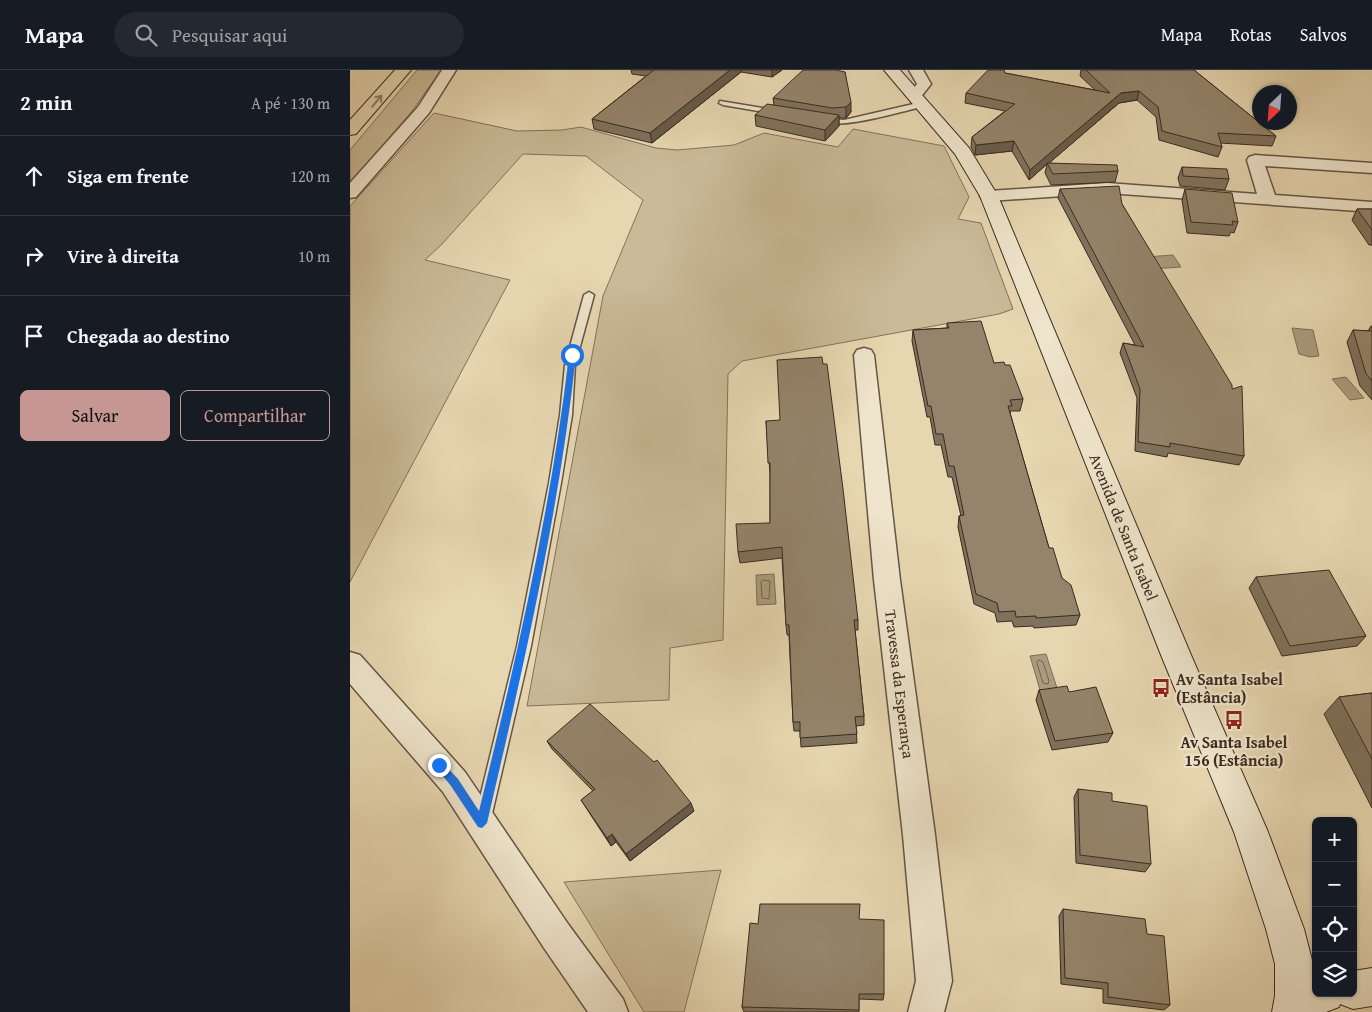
<!DOCTYPE html>
<html lang="pt">
<meta charset="utf-8">
<style>
body{margin:0;font-family:"Gentium Book Plus",serif;background:#242831;color:#f1f3f6}
.controls{position:absolute;right:15px;bottom:15px;display:grid;overflow:hidden;border-radius:8px;box-shadow:0 1px 4px #0004}
.controls button{width:45px;height:45px;display:grid;place-items:center;padding:0;border:0;border-bottom:1px solid #363941;background:#171b24;color:#f1f3f6;font:25px sans-serif}
.compass{position:absolute;left:902px;top:15px;width:45px;height:45px;border-radius:50%;background:#171b24;box-shadow:0 1px 4px #0004;rotate:205deg}
.stop{position:absolute;width:15px;height:15px;margin:-11px;border:4px solid #1a73e8;border-radius:50%;background:#fff}
.stop.end{background:#1a73e8;border-color:#fff;box-shadow:0 1px 5px #0008}
.list{margin:0;padding:0;list-style:none}
h2{display:flex;justify-content:space-between;align-items:center;height:65px;margin:0;padding:0 20px;font-size:21px}
h2 small{font-size:16px;font-weight:400;color:#9ea1a6}
.list li{display:grid;grid-template-columns:32px 1fr auto;gap:15px;align-items:center;box-sizing:border-box;height:80px;padding:0 20px;border-top:1px solid #363941}
.list b{display:block;font-size:19px;white-space:nowrap}
.list em{font-size:16px;font-style:normal;color:#9ea1a6}
.actions{display:flex;gap:10px;padding:15px 20px}
.actions a{flex:1;padding:11px 0;border:1px solid #c59692;border-radius:8px;text-align:center;font-size:18px;color:#c59692}
.actions .main{background:#c59692;color:#111}
.icon{flex:none;width:28px;height:28px;fill:none;stroke:currentColor;stroke-width:2;stroke-linecap:round;stroke-linejoin:round}
.map{position:relative;flex:none;width:1022px;height:942px;overflow:hidden}
header{display:flex;align-items:center;gap:30px;box-sizing:border-box;height:70px;padding:0 25px;background:#171b24;border-bottom:1px solid #363941}
header strong{font-size:24px}
nav{display:flex;gap:28px;margin-inline-start:auto;font-size:18px}
.search{width:350px;height:45px;background:#242831;display:flex;align-items:center;gap:12px;box-sizing:border-box;padding:0 18px;border-radius:28px;color:#9ea1a6;font-size:19px}
main{display:flex}
aside{flex:1;background:#171b24}
.map>svg:first-child{display:block}
.green{fill:#caba98;stroke:#82725c}
.water{fill:#ac9c7f;stroke:#7e6e59}
.lines{fill:none;stroke-linecap:round;stroke-linejoin:round}
.shore{stroke:#73634f;stroke-width:1}
.lane-casing{stroke:#655544;stroke-width:3}
.street-casing{stroke:#655544;stroke-width:3}
.secondary-casing{stroke:#3a2a1f;stroke-width:2}
.primary-casing{stroke:#3a2a1f;stroke-width:2}
.lane{fill:#efe5cc;fill-rule:evenodd}
.street{fill:#efe5cc;fill-rule:evenodd}
.secondary{fill:#efe5cc;fill-rule:evenodd}
.primary{fill:#e7d7b1;fill-rule:evenodd}
.wall{fill:#7f725c;stroke:#3a2a1f}
.shaded-wall{fill:#685c4b;stroke:#3a2a1f}
.building{fill:#94846b;stroke:#3a2a1f}
.oneway{stroke:#908068}
.route{fill:#1a73e8}
.labels{text-anchor:middle;dominant-baseline:central;stroke-width:4.5;stroke-linejoin:round;paint-order:stroke}
.street-label{font-size:16px;fill:#3a2a1f;stroke:#efe5cc}
.poi-label{font-size:16px;font-weight:bold;fill:#3a2a1f;stroke:#efe5cc;text-anchor:start}
</style>
<header>
<strong>Mapa</strong>
<div class="search"><svg class="icon" aria-label="search" viewBox="0 0 24 24"><circle cx="10" cy="10" r="6"/><path d="M15 15l6 6"/></svg>Pesquisar aqui</div>
<nav><a>Mapa</a><a>Rotas</a><a>Salvos</a></nav>
</header>
<main>
<aside>
<h2>2 min<small>A pé · 130 m</small></h2>
<ul class="list">
<li><svg class="icon" aria-label="ahead" viewBox="0 0 24 24"><path d="M12 20V5M6 11l6-6 6 6"/></svg><div><b>Siga em frente</b></div><em>120 m</em></li>
<li><svg class="icon" aria-label="right" viewBox="0 0 24 24"><path d="M7 20v-9h11M14 6l5 5-5 5"/></svg><div><b>Vire à direita</b></div><em>10 m</em></li>
<li><svg class="icon" aria-label="arrive" viewBox="0 0 24 24"><path d="M6 21V4h12l-3 4 3 4H6"/></svg><div><b>Chegada ao destino</b></div></li>
</ul>
<div class="actions"><a class="main">Salvar</a><a>Compartilhar</a></div>
</aside>
<div class="map">
<svg width="1022" height="942" viewBox="0 0 1022 942">
<rect width="100%" height="100%" fill="#e7d7b1"/>
<filter id="stains"><feTurbulence type="fractalNoise" baseFrequency=".004" numOctaves="4"/><feColorMatrix values="0 0 0 0 .2 0 0 0 0 .09 0 0 0 0 .02 0 0 0 .5 -.17"/></filter>
<radialGradient id="worn" r=".72"><stop offset=".6" stop-color="#630" stop-opacity="0"/><stop offset="1" stop-color="#630" stop-opacity=".3"/></radialGradient>
<path class="green" d="M67 0H91L62 41 0 114V80Z
M84 43 167 61 212 60 231 57 306 78 327 80 384 75 414 63 488 77 503 59 594 76 619 127 608 149 631 153 663 239 649 244 392 291 378 304 373 570 320 578 319 630 177 636 253 226 293 130 236 86 173 84 92 174 75 190 160 210 0 512V136Z
M371 800 334 942H294L214 812Z"/>
<path class="water" d="M823 185 831 197 788 200 781 188Z
M942 258 963 260 969 286 960 287 949 284Z
M996 307 1014 328 1000 330 982 309Z
M424 504 426 534 407 535 406 505Z
M696 584 707 618 690 620 680 586Z"/>
<g class="lines">
<path class="shore" d="M413 510 420 511 419 529 412 528 411 512Z
M689 590 693 592 699 611 698 614 693 613 687 593Z"/>
<g class="lane-casing">
<path id="lane" d="M370 31 425 40 429 42 425 44 373 35 369 33Z
M572 32 576 34 575 36C553 41 485 62 468 50L472 48 494 50Z
M239 222 244 225 225 295 222 345 211 413 181 576 141 748 139 753 133 756 127 753 125 748 167 576 199 413 210 345 215 295 234 225Z"/>
</g>
<g class="street-casing">
<path id="street" d="M92 0H106L79 43 6 127 0 128V113L68 37Z
M559 0H573L581 14 570 28H560L558 25 567 14Z
M905 85 1022 93V103L915 96 925 125 1022 132V142L757 123 639 131 633 130 630 126 633 122 639 121 757 113 907 124 897 90 899 87Z
M514 278 521 280 524 285 550 510 585 765 602 911 594 942H558L566 911 553 765 524 510 504 285 507 280Z
M0 582 10 585 115 702 218 854 273 929 278 942H238L194 878 93 722 0 614Z"/>
</g>
<g class="secondary-casing">
<path id="secondary" d="M534 0H550L619 78 648 126 841 585 918 762 954 859 963 894 964 905 966 904V923H1003V901L1022 898V936L1003 939 990 934 989 937 976 942H922L925 926V894L916 859 884 762 811 585 630 126 605 84Z"/>
</g>
<g class="primary-casing">
<path id="primary" d="M45 0H61L6 64 0 65V50Z"/>
</g>
<use href="#lane" class="lane"/>
<use href="#street" class="street"/>
<use href="#secondary" class="secondary"/>
<use href="#primary" class="primary"/>
</g>
<path class="wall" d="M281 0H432L422 7 391 2 302 73 244 59 242 49 296 6 282 4Z
M731 0H844L926 66 922 76 870 73 872 77 868 87 809 70 806 47 787 30 769 33 699 93 768 101 765 112 701 115 695 103 697 94 679 110 662 81 625 85 621 77 622 67 655 41 615 33 616 23 655 3 745 20 730 6Z
M495 2 501 42 496 48H489V56L475 71 406 56 405 45 424 35 423 28Z
M832 97 879 109 875 120 830 116 828 108Z
M710 119 772 134 882 319 894 386 889 395 818 383 817 387 785 381 787 328 770 283 773 273 785 275 708 128Z
M835 119 888 152 884 163 881 162 879 166 837 163 832 130Z
M1007 139H1022V175H1019L1002 150Z
M597 253 644 293 655 295 673 329 670 341H661L660 343 699 478 712 508 730 545 726 555 684 558 683 556 664 557 662 551 647 552 645 543 624 534 608 457 609 446H611L602 407H598L591 375H585L580 347H577L562 271 563 260 597 258Z
M1021 256H1022V330L1010 316 997 272 1003 260 1018 261Z
M416 351 508 550V560H505L514 646V655L506 656 507 673 451 677 450 661H444L443 652 439 565H437L436 555 432 488 390 493 388 482 420 453V404Z
M906 507 1016 566 1007 576 932 586 899 518Z
M689 620 719 622 763 663 758 672 702 680 686 630Z
M1022 623V738L974 644 989 627Z
M197 671 344 741 280 791 266 772 261 776 231 730 243 721 202 679Z
M728 719 762 731 801 794 795 802 726 793 724 727Z
M713 839 797 864 820 935 814 940 753 933V919L711 914 709 846Z
M509 849 534 924 533 930 509 929V942H394L392 937 408 854Z"/>
<path class="shaded-wall" d="M380 0H391V2L302 73 300 63Z
M422 0H432L422 7Z
M789 21 787 30 769 33 698 94 697 93V94L679 110 680 100 771 23Z
M501 32V42L496 48V37Z
M489 45V56L475 71V60Z
M664 71 662 81 625 85 626 75Z
M341 733 344 741 280 791 276 784Z
M262 764 266 772 261 776 257 768Z"/>
<path class="building" d="M304 0H380L300 63 242 49Z
M453 0H486L495 2 501 32 496 37 482 38 423 28Z
M638 0H654L655 3 760 23 736 0H844L926 66 868 63 872 77 812 61 808 37 789 21 771 23 680 100 664 71 626 75 622 67 665 34 616 23Z
M417 34 489 45 475 60 405 45Z
M697 93 767 95 768 101 703 104Z
M832 97 877 99 879 109 833 106Z
M769 116 772 134 882 315V319L892 316 894 386 820 373V377L788 372 790 319 773 273 794 277 710 119Z
M835 119 882 123 888 152 882 151 883 155 841 152Z
M1007 139H1022V160Z
M631 251 644 293 654 292 655 295H660L673 329 660 330 662 336H658L699 478H703L712 508 721 515 730 545 686 548V546L666 547 665 541 649 542 647 533 626 524 609 446 614 445 604 396H599L593 364H586L581 336H578L563 260 599 258 597 253Z
M1003 260 1022 261V311L1016 304Z
M472 287 473 294H477L493 419 508 550H504L514 646 505 647 507 664 450 668V652H443L439 555H436L432 477 388 482 386 454 420 453V393H418L416 351 430 350 427 290Z
M979 500 1016 566 940 576 906 507Z
M717 616 719 622 746 617 763 663 705 671 689 620Z
M1022 623V689L989 627Z
M240 634 304 692 307 690 341 733 276 784 262 764 257 768 231 730 245 719 197 671Z
M728 719 762 723V731L797 736 801 794 730 785Z
M410 834H510L509 849 534 850V924H509V940L392 937 400 853 408 854Z
M713 839 795 849 797 864 814 866 820 935 758 927V913L715 908Z"/>
<defs><path id="oneway-shaft" d="M-6 0H5M1.5-3L5.5 0L1.5 3" fill="none" stroke-width="1.6" stroke-linecap="round" stroke-linejoin="round" transform="scale(1.25)"/></defs>
<use class="oneway" href="#oneway-shaft" transform="translate(27 31) rotate(-50)"/>
<path class="route" d="M222 283 226 285C209 444 173 598 137 753L132 758 128 757 101 716 84 695 85 692H92L108 709 129 741C166 590 201 440 219 285Z"/>
<defs>
<g id="bus-bare" transform="scale(1.5)"><path d="M-5-6H5V4H4V6H2V4H-2V6H-4V4H-5ZM-3.5-4V0h7V-4ZM-3.5 1.2v1.5H-2V1.2ZM2 1.2v1.5H3.5V1.2Z" fill="#8f2418" stroke="#efe5cc" stroke-width="2.5" paint-order="stroke"/></g>
</defs>
<g fill-rule="evenodd">
<use href="#bus-bare" x="811" y="618"/>
<use href="#bus-bare" x="884" y="650"/>
</g>
<g class="labels">
<g class="street-label">
<text transform="translate(774 457) rotate(68)">Avenida de Santa Isabel</text>
<text transform="translate(550 614) rotate(83)">Travessa da Esperança</text>
</g>
<g class="poi-label">
<text x="826" y="609">Av Santa Isabel<tspan x="826" dy="18">(Estância)</tspan></text>
<text x="884" y="672" text-anchor="middle">Av Santa Isabel<tspan x="884" dy="18">156 (Estância)</tspan></text>
</g>
</g>
<rect width="100%" height="100%" filter="url(#stains)"/>
<rect width="100%" height="100%" fill="url(#worn)"/>
</svg>
<div class="controls">
<button>+</button>
<button>−</button>
<button><svg class="icon" aria-label="locate" viewBox="0 0 24 24"><circle cx="12" cy="12" r="6"/><path d="M12 2v4M12 18v4M2 12h4M18 12h4"/></svg></button>
<button><svg class="icon" aria-label="layers" viewBox="0 0 24 24"><path d="M12 4l9 5-9 5-9-5zM3 14l9 5 9-5"/></svg></button>
</div>
<svg class="compass" viewBox="-18 -18 36 36"><path d="M0-13l5 13h-10z" fill="#e53935"/><path d="M0 13l5-13h-10z" fill="#9ea1a6"/></svg>
<div class="stop" style="left:222px;top:285px"></div>
<div class="stop end" style="left:89px;top:695px"></div>
</div>
</main>
